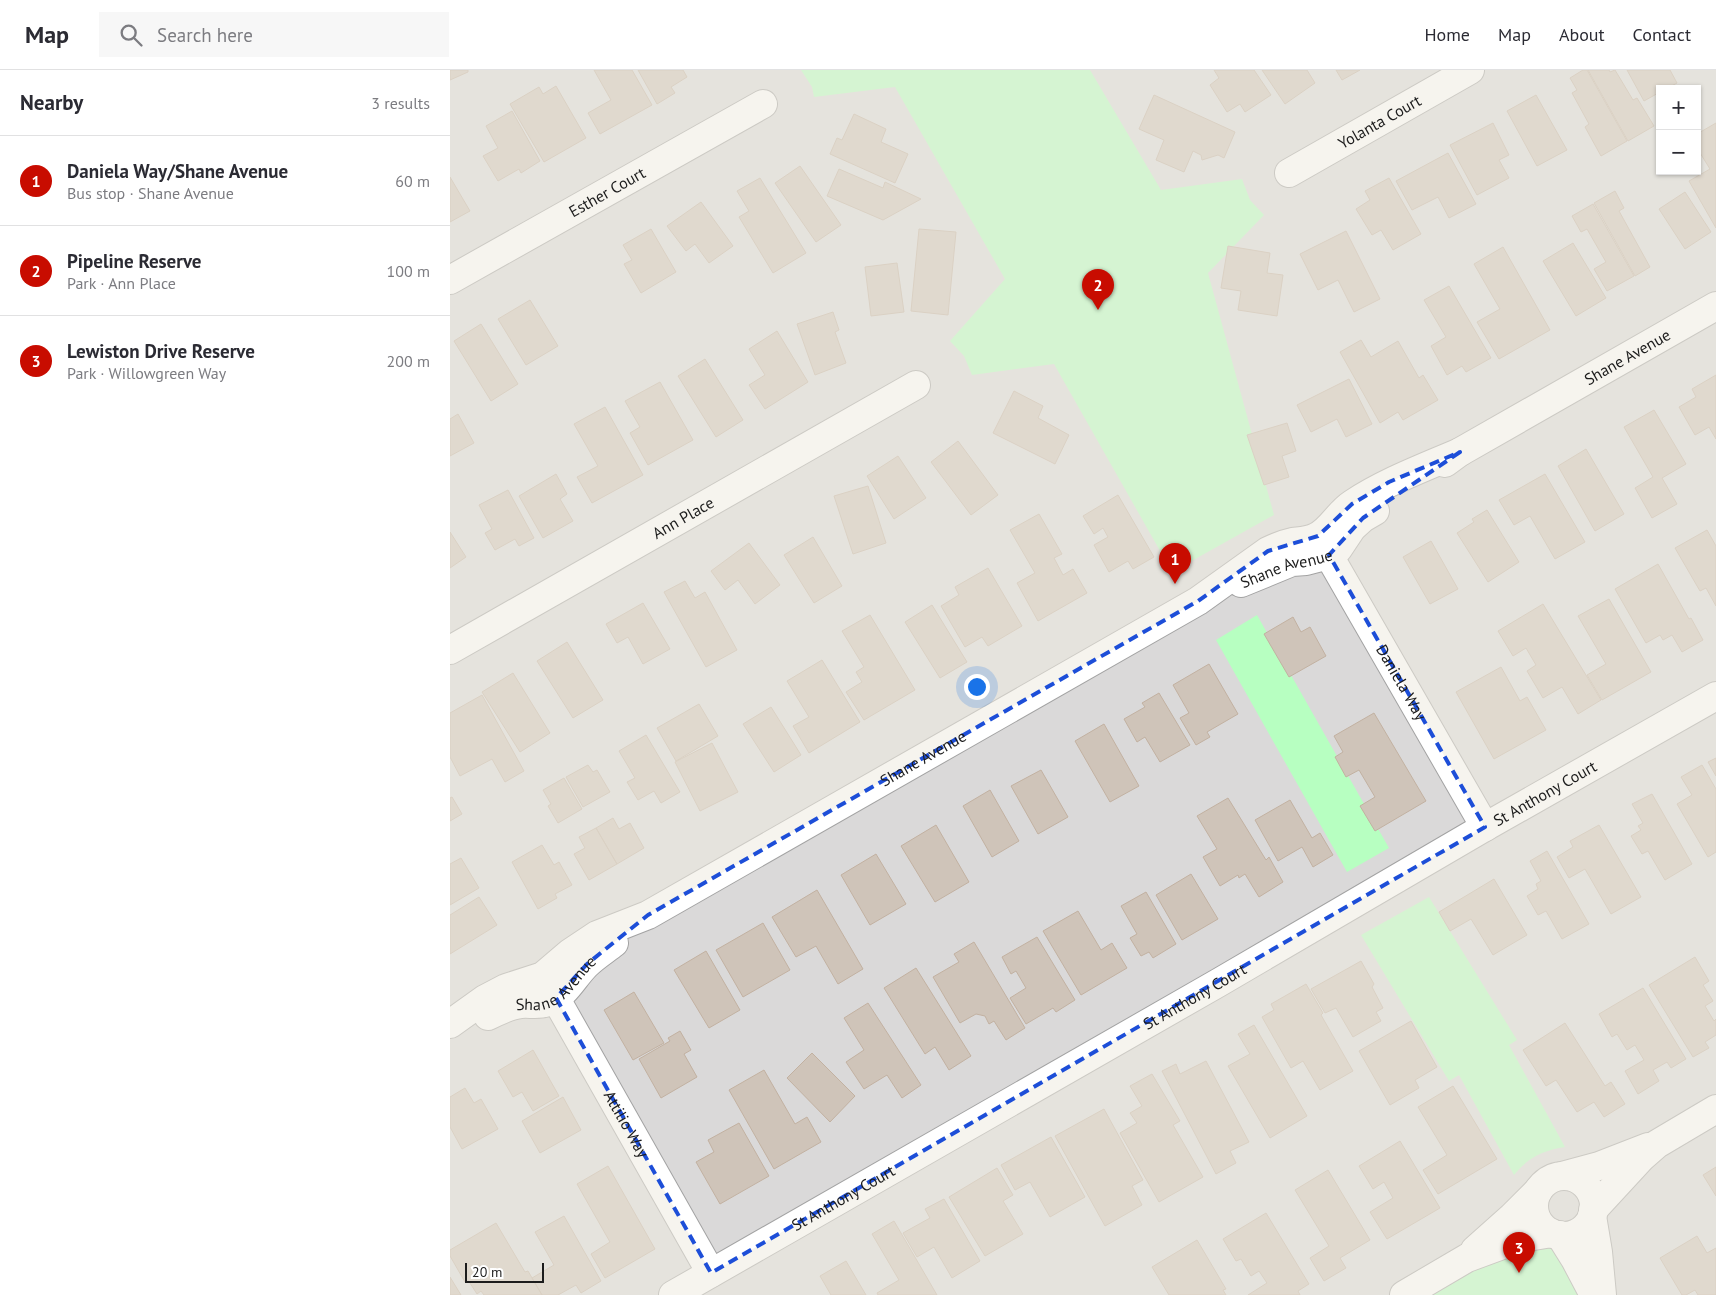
<!DOCTYPE html>
<meta charset="utf-8">
<style>
body{margin:0;font-family:"PT Sans",sans-serif;background:#f7f7f7;color:#2b2b33}
.controls{position:absolute;right:15px;top:15px;display:grid;overflow:hidden;border-radius:0px;box-shadow:0 1px 4px #0004}
.controls button{width:45px;height:45px;display:grid;place-items:center;padding:0;border:0;border-bottom:1px solid #e1e1e2;background:#fff;color:#2b2b33;font:25px sans-serif}
.scale{position:absolute;left:15px;bottom:12px;width:79px;box-sizing:border-box;padding-left:5px;border:2px solid #1c1c1c;border-top:0;font-size:14px;line-height:18px;white-space:nowrap;color:#1c1c1c;-webkit-text-stroke:4px #fff;paint-order:stroke}
.you{position:absolute;left:526px;top:616px;width:18px;height:18px;margin:-12px;border:4px solid #fff;border-radius:50%;background:#1a73e8;box-shadow:0 0 0 8px #1a73e833}
.badge{display:grid;place-items:center;width:32px;height:32px;border-radius:50%;background:#c80c00;color:#fff;font-size:16px;font-weight:700}
.pin{position:absolute;translate:-50% -41px;filter:drop-shadow(0 1px 2px #0008)}
.pin::after{content:'';position:absolute;top:26px;width:18px;height:15px;background:inherit;clip-path:polygon(0 0,100% 0,50% 100%)}
.list{margin:0;padding:0;list-style:none}
h2{display:flex;justify-content:space-between;align-items:center;height:65px;margin:0;padding:0 20px;font-size:21px}
h2 small{font-size:16px;font-weight:400;color:#7c7c81}
.list li{display:grid;grid-template-columns:32px 1fr auto;gap:15px;align-items:center;box-sizing:border-box;height:90px;padding:0 20px;border-top:1px solid #e1e1e2}
.list b{display:block;font-size:19px;white-space:nowrap}
.list p{margin:0;font-size:16px;white-space:nowrap;color:#7c7c81}
.list em{font-size:16px;font-style:normal;color:#7c7c81}
.icon{flex:none;width:28px;height:28px;fill:none;stroke:currentColor;stroke-width:2;stroke-linecap:round;stroke-linejoin:round}
.map{position:relative;flex:none;width:1266px;height:1225px;overflow:hidden}
header{display:flex;align-items:center;gap:30px;box-sizing:border-box;height:70px;padding:0 25px;background:#fff;border-bottom:1px solid #e1e1e2}
header strong{font-size:24px}
nav{display:flex;gap:28px;margin-inline-start:auto;font-size:18px}
.search{width:350px;height:45px;background:#f7f7f7;display:flex;align-items:center;gap:12px;box-sizing:border-box;padding:0 18px;border-radius:0px;color:#7c7c81;font-size:19px}
main{display:flex}
aside{flex:1;background:#fff}
.map>svg:first-child{display:block}
.residential{fill:#dad9d9;fill-rule:evenodd}
.park{fill:#b7ffc1}
.building{fill:#cfc4b9;stroke:#c2b1a1}
.lines{fill:none;stroke-linecap:round;stroke-linejoin:round}
.minor-casing{stroke:#a3a3a3;stroke-width:30}
.minor{stroke:#fff;stroke-width:28}
.marked{fill:none;stroke:#1d4ed8;stroke-width:4;stroke-dasharray:10 6;stroke-linejoin:round}
.labels{text-anchor:middle;dominant-baseline:central;stroke-width:5;stroke-linejoin:round;paint-order:stroke}
.street-label{font-size:16px;fill:#1c1c1c;stroke:#fff}
</style>
<header>
<strong>Map</strong>
<div class="search"><svg class="icon" aria-label="search" viewBox="0 0 24 24"><circle cx="10" cy="10" r="6"/><path d="M15 15l6 6"/></svg>Search here</div>
<nav><a>Home</a><a>Map</a><a>About</a><a>Contact</a></nav>
</header>
<main>
<aside>
<h2>Nearby<small>3 results</small></h2>
<ul class="list">
<li><span class="badge">1</span><div><b>Daniela Way/Shane Avenue</b><p>Bus stop · Shane Avenue</p></div><em>60 m</em></li>
<li><span class="badge">2</span><div><b>Pipeline Reserve</b><p>Park · Ann Place</p></div><em>100 m</em></li>
<li><span class="badge">3</span><div><b>Lewiston Drive Reserve</b><p>Park · Willowgreen Way</p></div><em>200 m</em></li>
</ul>
</aside>
<div class="map">
<svg width="1266" height="1225" viewBox="0 0 1266 1225">
<rect width="100%" height="100%" fill="#efebe0"/>
<path class="residential" d="M0 0H1266V1225H0ZM1210 19H1247V101H1210Z"/>
<path class="park" d="M351 0H640L711 120 792 109 800 130 814 145 758 203 824 445 722 502 604 294 522 305 514 286 500 271 555 209 445 17 364 27 362 17Z
M807 545 939 778 897 802 766 570Z
M979 827 1067 970 1059 975 1115 1077C1094 1080 1077 1088 1064 1105L1009 1005 999 1011 911 865Z
M1101 1176 1136 1225H977L1052 1182Z"/>
<path class="building" d="M0 0H18V2L0 10Z
M144 0H182L202 35 150 64 138 43 161 30Z
M188 0H233L237 7 221 17 225 23 207 34Z
M764 0H804L821 25 795 42 790 34 777 42 760 15 769 8Z
M812 0H857L865 13 835 34Z
M886 0H910L892 10Z
M1133 0H1137L1177 71 1151 86 1135 57 1139 54 1122 23 1127 20 1120 8Z
M1138 0H1159L1160 2 1165 0 1183 30 1187 28 1204 56 1178 71Z
M1177 0H1220L1227 13 1216 19H1210V22L1194 31Z
M106 16 136 68 94 92 60 34 89 17 93 24Z
M704 25 785 62 774 88 768 85 752 90 751 85 743 81 734 102 706 90 714 70 689 59Z
M1086 25 1117 80 1087 96 1057 41Z
M62 41 90 91 71 103 69 99 48 111 33 86 48 78 36 56Z
M404 44 436 59 431 72 458 84 445 113 380 84 387 68 392 70Z
M1043 53 1059 85 1049 90 1059 108 1027 125 1000 75Z
M1266 53V158L1239 111 1260 99 1247 78V64Z
M998 83 1026 134 999 148 988 127 962 140 946 111Z
M350 96 391 155 366 172 325 113Z
M389 99 433 118 435 112 471 129 433 150 377 126Z
M0 107 20 141 0 152Z
M310 108 356 183 323 203 289 147 299 141 287 121Z
M939 108 971 164 943 180 931 160 922 165 906 139 920 130 915 121Z
M1165 121 1174 138 1169 141 1200 197 1185 206 1144 133Z
M1235 122 1261 162 1235 179 1209 139Z
M251 132 283 176 259 193 245 174 236 181 217 156Z
M1143 134 1184 206 1157 221 1144 199 1156 192 1137 159 1131 162 1122 146Z
M201 159 226 202 191 223 174 194 182 190 173 175Z
M469 159 506 162 498 245 461 241Z
M896 161 930 229 904 242 888 210 868 220 850 184Z
M1123 173 1156 228 1126 246 1093 191Z
M778 176 820 183 817 203 833 205 827 246 788 240 791 221 771 218Z
M1053 177 1100 260 1049 289 1027 252 1050 239 1024 194Z
M447 193 454 242 421 246 415 197Z
M999 216 1041 288 1016 302 1012 296 997 305 981 276 996 267 974 230Z
M80 230 108 276 76 295 48 249Z
M383 242 389 260 385 262 396 293 365 305 347 254Z
M31 254 68 314 41 331 4 271Z
M327 261 358 312 315 339 299 315 315 305 299 279Z
M911 270 921 287 948 271 969 308 973 305 988 330 953 350 948 342 930 353 890 282Z
M255 289 293 350 266 367 228 306Z
M1266 305V369L1259 357 1245 365 1229 337 1246 327 1242 319Z
M899 309 922 354 896 367 887 349 861 362 847 335Z
M210 312 243 370 198 395 180 363 190 357 175 331Z
M564 321 593 336 588 348 619 365 605 394 543 363Z
M155 337 193 405 142 433 127 407 148 396 124 354Z
M1204 340 1236 394 1212 408 1227 434 1202 448 1185 418 1203 407 1174 357Z
M8 344 24 373 0 386V349Z
M837 353 846 381 832 386 839 407 814 415 797 365Z
M508 371 548 425 521 445 481 392Z
M1136 379 1174 444 1145 461 1108 396Z
M448 386 476 428 444 449 417 406Z
M106 404 117 424 110 429 123 451 93 468 69 426Z
M1095 404 1135 472 1105 489 1080 446 1064 455 1049 430Z
M418 416 436 473 403 484 384 426Z
M58 420 84 468 69 476 65 469 45 480 35 463 42 459 29 435Z
M668 425 704 487 683 499 678 491 659 502 644 475 658 467 653 458 644 464 633 446Z
M1037 440 1069 492 1038 512 1007 463 1024 452 1022 449Z
M589 444 612 484 604 488 613 505 623 499 637 523 588 551 567 513 585 503 560 460Z
M1257 460 1266 476V536L1256 518 1250 521 1225 478Z
M0 462 16 487 0 498Z
M363 467 392 516 364 533 334 485Z
M981 471 1008 519 980 534 953 487Z
M299 473 330 515 305 534 288 510 275 520 261 501Z
M1208 494 1239 549 1241 548 1253 570 1232 582 1222 565 1213 570 1210 565 1196 573 1165 519Z
M538 498 572 556 538 576 532 567 515 577 491 536 509 525 505 517Z
M235 511 245 528 255 522 287 580 256 597 214 522Z
M1159 529 1201 602 1152 630 1137 605 1156 594 1128 546Z
M193 533 220 579 193 594 178 567 167 573 156 554Z
M1093 534 1151 630 1128 644 1112 617 1093 628 1077 601 1086 595 1076 578 1063 586 1048 561Z
M482 535 517 592 490 608 455 552Z
M420 545 465 620 414 650 396 622 412 612 406 602 414 597 392 561Z
M843 547 851 562 860 557 876 586 839 607 814 564Z
M117 572 153 630 123 648 87 591Z
M372 590 410 652 359 683 343 656 359 647 337 611Z
M759 594 788 644 757 662 760 667 746 675 730 648 739 643 723 615Z
M1051 597 1070 631 1077 627 1096 660 1044 689 1006 622Z
M63 603 100 663 70 682 32 622Z
M709 623 740 675 710 692 695 667 687 672 674 649 695 637 692 633Z
M32 625 74 701 55 712 42 689 10 706 0 687V643Z
M249 634 268 666 226 691 207 658Z
M321 637 351 685 324 702 293 654Z
M924 643 976 731 925 761 910 736 925 727 909 700 896 707 885 687 893 682 884 666Z
M654 654 689 716 660 732 625 671Z
M196 665 230 722 211 733 204 721 188 730 177 712 185 708 169 681Z
M262 673 288 722 250 741 225 692Z
M1266 688V706L1258 692Z
M138 695 143 702 147 700 160 722 133 737 116 707Z
M1252 695 1266 719V782L1258 787 1227 734 1242 725 1231 707Z
M591 700 618 747 588 764 561 716Z
M114 708 132 739 108 753 98 736 101 734 93 720Z
M540 720 569 771 542 787 513 736Z
M1202 724 1242 794 1215 810 1198 781 1192 784 1181 766 1191 760 1188 756 1193 753 1182 734Z
M2 727 12 744 0 751V728Z
M778 728 816 790 819 787 833 812 809 827 795 804 789 808 788 805 770 816 753 787 767 779 747 746Z
M840 730 862 768 870 763 883 785 863 797 852 777 828 791 805 750Z
M163 748 169 759 180 753 194 778 167 794 146 758Z
M486 755 519 812 485 832 451 776Z
M1149 755 1191 827 1161 844 1135 799 1119 808 1107 787 1123 777 1120 771Z
M146 758 167 794 139 810 124 784 135 778 129 767Z
M92 775 104 795 109 792 122 815 105 824 107 828 88 839 62 792Z
M1097 781 1139 854 1112 869 1096 841 1088 845 1077 826 1088 819 1086 814 1091 811 1080 791Z
M426 784 456 834 420 855 391 805Z
M11 788 29 818 0 835V794Z
M741 804 768 849 732 870 706 825Z
M1044 809 1077 865 1043 885 1021 849 1000 861 989 842Z
M367 820 413 899 388 914 366 876 346 887 322 847Z
M696 822 726 874 703 888 699 882 691 886 680 868 687 864 671 836Z
M29 827 47 855 0 884V845Z
M628 841 651 880 662 873 677 898 631 925 593 861Z
M313 853 340 900 293 927 266 880Z
M587 867 625 930 606 942 603 938 576 954 560 928 576 918 566 901 561 904 552 887Z
M524 872 575 958 556 970 544 951 539 954 535 946 526 944 510 953 483 907 509 892 504 884Z
M256 881 290 940 259 958 224 900Z
M1245 887 1259 911 1253 915 1263 931 1255 936 1264 951 1266 949V965L1255 972 1259 978 1243 987 1199 915Z
M911 891 924 914 922 917 933 938 926 942 931 951 903 967 886 938 875 943 861 919Z
M466 898 521 986 499 1000 485 977 475 984 434 918Z
M856 914 873 943 871 945 903 1001 870 1020 853 991 841 998 812 947 824 940 821 934Z
M1193 918 1236 989 1221 998 1217 992 1203 1000 1209 1011 1188 1024 1175 1001 1194 990 1185 975 1177 980 1167 964 1162 967 1149 944Z
M184 922 214 973 183 990 154 940Z
M418 933 471 1015 452 1028 437 1005 414 1019 396 992 414 980 394 948Z
M961 951 987 997 965 1010 969 1018 940 1035 909 981Z
M1115 953 1155 1016 1161 1012 1175 1034 1154 1047 1144 1032 1127 1042 1106 1010 1096 1016 1073 980Z
M804 955 857 1046 820 1068 778 996 800 984 788 964Z
M230 961 241 980 234 984 247 1007 211 1028 189 989 220 971 218 968Z
M83 980 109 1026 83 1041 72 1022 63 1027 48 1001Z
M362 983 405 1026 380 1052 337 1008Z
M756 991 799 1072 780 1081 786 1093 766 1104 712 1001 726 994 730 1004Z
M314 1000 345 1054 357 1047 371 1072 324 1099 279 1020Z
M702 1004 730 1051 723 1055 753 1107 709 1132 670 1063 687 1053 680 1043 692 1036 680 1016Z
M1003 1016 1047 1089 988 1124 973 1100 997 1085 968 1037Z
M15 1018 24 1033 31 1029 48 1059 12 1079 0 1057V1027Z
M113 1027 131 1060 90 1083 72 1051Z
M654 1039 693 1110 682 1116 692 1135 655 1156 605 1066Z
M289 1053 319 1106 270 1134 246 1092 264 1082 258 1070Z
M601 1067 635 1127 600 1147 580 1112 565 1120 551 1095Z
M950 1071 990 1138 937 1169 920 1142 943 1128 934 1112 923 1119 909 1096Z
M158 1096 205 1179 155 1208 141 1184 160 1172 127 1114Z
M1266 1097V1126L1253 1105Z
M547 1098 563 1125 553 1131 573 1164 535 1186 499 1127Z
M878 1100 920 1170 890 1188 896 1198 874 1211 860 1188 879 1176 845 1120Z
M494 1129 530 1191 502 1208 484 1177 467 1187 453 1163 480 1148 475 1139Z
M816 1143 859 1214 848 1221 850 1225H798L817 1213 809 1201 801 1206 791 1189 786 1191 773 1169Z
M114 1146 151 1211 131 1223 126 1215 108 1225H92L82 1208 104 1195 85 1162Z
M444 1151 487 1225H428L427 1223 449 1210 422 1164Z
M46 1153 75 1202 78 1201 92 1225H34L31 1221 27 1224 18 1210 15 1212 0 1186V1180Z
M1247 1166 1257 1183 1266 1178V1225H1248L1245 1220 1236 1225H1232L1210 1188Z
M747 1170 776 1219 773 1220 776 1225H719L702 1197Z
M396 1191 416 1225H381L370 1206Z
M0 1207 11 1225H0Z"/>
<g class="lines">
<g class="minor-casing">
<g id="minor">
<path id="s1" d="M839 103 1020 0"/>
<path id="s2" d="M0 210 313 34"/>
<path id="s3" d="M995 393 1010 382 1266 236"/>
<path id="s4" d="M870 470 1035 757"/>
<path id="s5" d="M791 513 842 492 856 491 879 485 888 479 902 458 913 448 925 441"/>
<path id="s6" d="M0 580 466 315"/>
<path id="s7" d="M93 906 261 1203"/>
<path id="s8" d="M38 946C48 941 60 935 71 934 80 933 89 936 98 932 116 925 123 908 136 895 144 887 155 880 164 873"/>
<path id="s9" d="M0 954 35 929 56 918 93 906 120 883 147 865 198 845 748 531 818 481C826 477 834 474 843 472 851 471 858 471 866 467 881 460 888 443 902 434 935 412 973 398 1010 382"/>
<path d="M1112 1106 1149 1096 1198 1077"/>
<circle cx="1114" cy="1136" r="30"/>
<path d="M1143 1140 1191 1088 1207 1074 1266 1039"/>
<path d="M1142 1146 1148 1182 1152 1225"/>
<path d="M1110 1165 1125 1189 1144 1225"/>
<path d="M1025 1180 1062 1147 1088 1121"/>
<path id="s10" d="M223 1225 768 913 1035 757 1266 626"/>
<path d="M954 1225 1017 1188 1071 1168 1102 1163"/>
</g>
</g>
<use href="#minor" class="minor"/>
</g>
<path d="M0 0H1266V1225H0ZM1010 382 913 448 879 485 1035 757 261 1203 106 928 137 894 198 845 748 531 818 481 868 466 902 434 939 412Z" fill="#efebe0" fill-opacity=".55" fill-rule="evenodd"/>
<path class="marked" d="M1010 382 913 448 879 485 1035 757 261 1203 106 928 137 894 198 845 748 531 818 481 868 466 902 434 939 412Z"/>
<g class="labels">
<g class="street-label">
<text stroke="none"><textPath href="#s1" startOffset="104">Yolanta Court</textPath></text>
<text stroke="none"><textPath href="#s2" startOffset="180">Esther Court</textPath></text>
<text stroke="none"><textPath href="#s3" startOffset="211">Shane Avenue</textPath></text>
<text stroke="none"><textPath href="#s6" startOffset="268">Ann Place</textPath></text>
<text stroke="none"><textPath href="#s5" startOffset="48">Shane Avenue</textPath></text>
<text stroke="none"><textPath href="#s4" startOffset="164">Daniela Way</textPath></text>
<text stroke="none"><textPath href="#s9" startOffset="545">Shane Avenue</textPath></text>
<text stroke="none"><textPath href="#s10" startOffset="1006">St Anthony Court</textPath></text>
<text stroke="none"><textPath href="#s8" startOffset="78">Shane Avenue</textPath></text>
<text stroke="none"><textPath href="#s10" startOffset="601">St Anthony Court</textPath></text>
<text stroke="none"><textPath href="#s7" startOffset="170">Attilio Way</textPath></text>
<text stroke="none"><textPath href="#s10" startOffset="196">St Anthony Court</textPath></text>
</g>
</g>
</svg>
<div class="controls">
<button>+</button>
<button>−</button>
</div>
<div class="scale">20 m</div>
<div class="you"></div>
<div class="pin badge" style="left:725px;top:514px">1</div>
<div class="pin badge" style="left:648px;top:240px">2</div>
<div class="pin badge" style="left:1069px;top:1203px">3</div>
</div>
</main>
